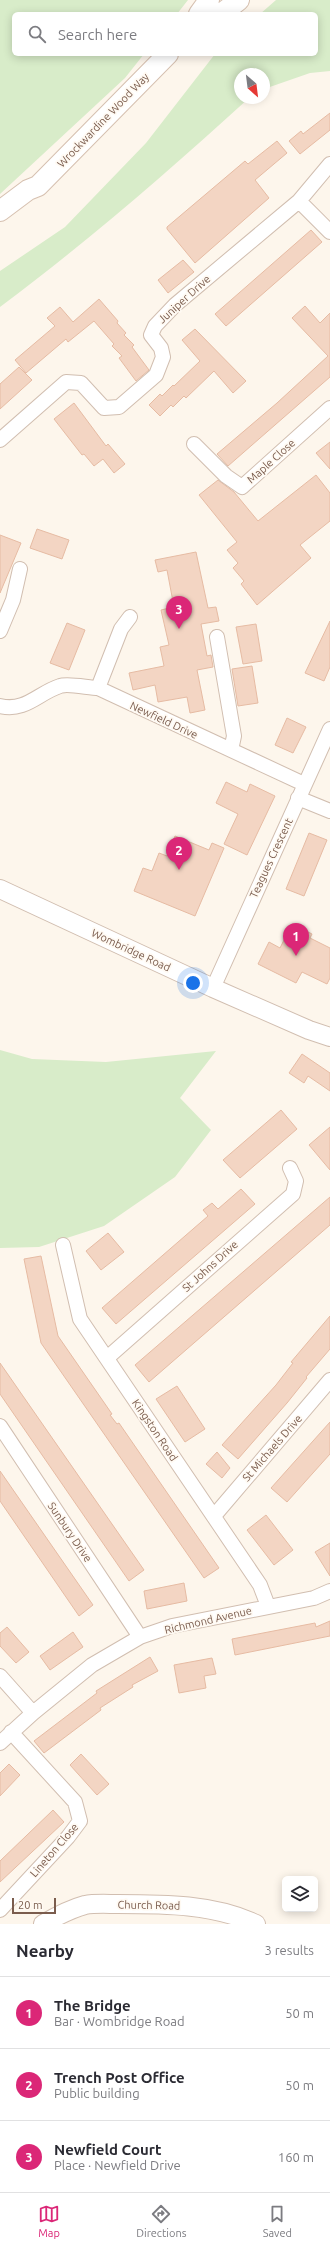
<!DOCTYPE html>
<meta charset="utf-8">
<style>
body{margin:0;font-family:Ubuntu,sans-serif;background:#f2f2f3;color:#2b2b33}
.controls{position:absolute;right:12px;bottom:12px;display:grid;overflow:hidden;border-radius:6px;box-shadow:0 2px 10px #0003}
.controls button{width:36px;height:36px;display:grid;place-items:center;padding:0;border:0;border-bottom:1px solid #e1e1e2;background:#fff;color:#2b2b33;font:20px sans-serif}
.compass{position:absolute;left:234px;top:68px;width:36px;height:36px;border-radius:50%;background:#fff;box-shadow:0 2px 10px #0003;rotate:152deg}
.scale{position:absolute;left:12px;bottom:10px;width:44px;box-sizing:border-box;padding-left:4px;border:2px solid #7a5c4d;border-top:0;font-size:11px;line-height:14px;white-space:nowrap;color:#7a5c4d;-webkit-text-stroke:3px #fffaf3;paint-order:stroke}
.you{position:absolute;left:193px;top:983px;width:14px;height:14px;margin:-10px;border:3px solid #fff;border-radius:50%;background:#1a73e8;box-shadow:0 0 0 6px #1a73e833}
.badge{display:grid;place-items:center;width:26px;height:26px;border-radius:50%;background:#db2777;color:#fff;font-size:13px;font-weight:700}
.pin{position:absolute;translate:-50% -33px;filter:drop-shadow(0 1px 2px #0008)}
.pin::after{content:'';position:absolute;top:21px;width:14px;height:12px;background:inherit;clip-path:polygon(0 0,100% 0,50% 100%)}
.list{margin:0;padding:0;list-style:none}
h2{display:flex;justify-content:space-between;align-items:center;height:52px;margin:0;padding:0 16px;font-size:17px}
h2 small{font-size:13px;font-weight:400;color:#7c7c81}
.list li{display:grid;grid-template-columns:26px 1fr auto;gap:12px;align-items:center;box-sizing:border-box;height:72px;padding:0 16px;border-top:1px solid #e1e1e2}
.list b{display:block;font-size:15px;white-space:nowrap}
.list p{margin:0;font-size:13px;white-space:nowrap;color:#7c7c81}
.list em{font-size:13px;font-style:normal;color:#7c7c81}
.icon{flex:none;width:22px;height:22px;fill:none;stroke:currentColor;stroke-width:2;stroke-linecap:round;stroke-linejoin:round}
.map{position:relative;flex:none;width:330px;height:1924px;overflow:hidden}
.search{position:absolute;background:#fff;box-shadow:0 2px 10px #0003;left:12px;right:12px;top:12px;height:44px;display:flex;align-items:center;gap:10px;box-sizing:border-box;padding:0 14px;border-radius:6px;color:#7c7c81;font-size:15px}
.sheet{height:268px;background:#fff}
nav{display:flex;justify-content:space-around;align-items:center;box-sizing:border-box;height:56px;border-top:1px solid #e1e1e2;background:#fff;font-size:11px;color:#7c7c81}
nav a{display:grid;justify-items:center;gap:2px}
nav .on{color:#db2777}
.map>svg:first-child{display:block}
.green{fill:#d8ecc9}
.building{fill:#f3d5c3;stroke:#e6bba3}
.lines{fill:none;stroke-linecap:round;stroke-linejoin:round}
.minor-casing{stroke:#d1beb0;stroke-width:16}
.tertiary-casing{stroke:#d1beb0;stroke-width:20}
.secondary-casing{stroke:#d6c0b0;stroke-width:22}
.minor{stroke:#fff;stroke-width:14}
.tertiary{stroke:#fff;stroke-width:18}
.secondary{stroke:#fff;stroke-width:20}
.labels{text-anchor:middle;dominant-baseline:central;stroke-width:3.5;stroke-linejoin:round;paint-order:stroke}
.street-label{font-size:11px;fill:#7a5c4d;stroke:#fffaf3}
</style>
<div class="map">
<svg width="330" height="1924" viewBox="0 0 330 1924">
<rect width="100%" height="100%" fill="#fdf6ec"/>
<path class="green" d="M0 0H188L177 14H14V54H144L125 78 0 194Z
M276 0H330V71L310 73 264 89V74H240V98H249C169 171 87 242 0 307V271L65 227 146 143 215 54H316V14H260Z
M0 1050 32 1059 106 1062 216 1051 180 1098 211 1130 175 1177 104 1226 39 1247 0 1248Z"/>
<path class="building" d="M330 113V130L300 154 289 141 301 131 303 134Z
M277 141 287 153 255 180 269 198 195 263 167 229V227L245 161 248 164Z
M311 230 322 242 226 326 215 314Z
M183 260 194 272 168 293 158 280Z
M99 299 118 321 117 323 126 333 124 335 134 345 132 347 149 370 136 381 119 358 122 356 112 346 114 344 94 321 68 342 66 339 26 373 15 360 55 326 47 318 60 307 73 322Z
M305 306 320 323 330 313V377L228 466 217 454 277 403 328 356 292 318Z
M195 329 246 381 233 393 214 371 186 398 184 396 173 407 171 405 160 416 149 405 160 394 162 396 173 385 174 386 200 361 182 340Z
M19 367 32 380 0 409V384Z
M74 403 106 446 108 444 125 464 114 473 103 459 94 466 84 454 82 455 54 419Z
M330 442V469L316 453Z
M316 475 330 493V521L300 545 311 558 257 605 241 584 244 581 233 568 238 563 227 550 237 542 199 495 218 480 234 492 258 521Z
M37 529 69 540 62 559 30 548Z
M0 535 21 543 0 593Z
M196 552 208 608 216 607 219 621 201 624 207 656 211 655 213 667 197 670 205 710 190 713 187 697 158 702 155 685 133 690 129 673 164 666 160 647 169 645 161 610 174 607 167 570 158 572 155 560Z
M330 621V667L324 681 305 673Z
M67 623 85 630 69 670 50 663Z
M256 624 262 661 243 664 236 627Z
M252 666 258 703 238 706 232 669Z
M287 718 306 727 293 753 275 745Z
M226 782 247 792 250 784 275 796 247 855 224 844 238 814 216 803Z
M309 833 327 840 304 896 286 889Z
M175 836 209 850 212 843 224 848 195 916 134 891 143 868 152 871 159 853 167 856Z
M292 924 312 934 310 938 330 948V978L327 984 302 972 296 983 258 964 269 942 280 948Z
M302 1054 330 1073V1091L308 1076 304 1083 289 1073Z
M281 1110 297 1129 240 1178 223 1160Z
M330 1127V1170L309 1145Z
M241 1189 255 1204 116 1324 102 1308 208 1216 203 1210 212 1203 218 1209Z
M330 1197V1225L149 1382 135 1365Z
M108 1233 124 1252 101 1270 86 1251Z
M41 1256 58 1336 112 1414 110 1415 117 1424 119 1423 219 1568 204 1578 41 1343 24 1259Z
M330 1316V1349L306 1377 307 1378 287 1403 238 1459 222 1445 276 1385 293 1363 291 1362Z
M0 1363 144 1570 129 1581 0 1394Z
M177 1386 205 1429 185 1442 156 1399Z
M330 1422V1454L287 1502 271 1488Z
M217 1452 230 1468 222 1478 206 1464Z
M0 1471 93 1605 79 1616 0 1501Z
M266 1515 293 1550 274 1565 247 1530Z
M330 1543V1576L315 1552Z
M184 1583 187 1601 147 1609 144 1591Z
M330 1621V1636L235 1655 232 1639 315 1623 316 1627Z
M7 1627 29 1652 16 1663 0 1646V1633Z
M73 1632 83 1647 50 1670 40 1656Z
M150 1657 158 1671 132 1685 133 1687 100 1708 101 1710 44 1753 34 1741 97 1693 96 1691Z
M212 1658 216 1674 204 1676 206 1688 179 1693 174 1665Z
M81 1754 109 1784 97 1795 70 1765Z
M9 1764 20 1775 0 1796V1773Z
M53 1810 64 1822 0 1882V1861Z"/>
<g class="lines">
<g class="minor-casing">
<path id="minor" d="M299 201 330 232
M0 440 66 382 81 383 104 408 119 407 156 375 163 357 161 348 151 335 155 326 175 305 299 201 330 164
M194 444 226 476 242 487 330 408
M0 631 13 600 20 569
M217 637 234 736 231 750
M98 688 121 629 130 617
M0 706C26 712 38 693 60 686 68 683 89 688 98 688L304 784
M298 798 330 811
M213 988 330 729
M63 1245 80 1319 260 1585 268 1606
M107 1358 293 1194 296 1181 290 1168
M0 1426 140 1637
M214 1516 330 1380
M0 1676 33 1713
M0 1743 33 1713 92 1665 140 1637 172 1626 314 1598 330 1591
M0 1910 68 1837 80 1821 75 1802 11 1732"/>
</g>
<g class="tertiary-casing">
<path id="tertiary" d="M0 889 213 988 309 1030 330 1037
M43 1924C57 1916 70 1909 85 1905 95 1903 108 1904 118 1904 164 1904 214 1904 256 1924"/>
</g>
<g class="secondary-casing">
<path id="secondary" d="M199 14 209 0
M221 14 239 0
M0 211 28 190 38 186 168 54"/>
</g>
<use href="#minor" class="minor"/>
<use href="#tertiary" class="tertiary"/>
<use href="#secondary" class="secondary"/>
</g>
<g class="labels">
<g class="street-label">
<text transform="translate(103 120) rotate(-46)">Wrockwardine Wood Way</text>
<text transform="translate(184 299) rotate(-42)">Juniper Drive</text>
<text transform="translate(271 461) rotate(-42)">Maple Close</text>
<text transform="translate(164 720) rotate(25)">Newfield Drive</text>
<text transform="translate(271 858) rotate(-65)">Teagues Crescent</text>
<text transform="translate(131 950) rotate(25)">Wombridge Road</text>
<text transform="translate(210 1266) rotate(-42)">St Johns Drive</text>
<text transform="translate(155 1430) rotate(56)">Kingston Road</text>
<text transform="translate(272 1448) rotate(-49)">St Michaels Drive</text>
<text transform="translate(70 1532) rotate(56)">Sunbury Drive</text>
<text transform="translate(208 1620) rotate(-13)">Richmond Avenue</text>
<text transform="translate(54 1850) rotate(-49)">Lineton Close</text>
<text transform="translate(149 1905) rotate(1)">Church Road</text>
</g>
</g>
</svg>
<div class="controls">
<button><svg class="icon" aria-label="layers" viewBox="0 0 24 24"><path d="M12 4l9 5-9 5-9-5zM3 14l9 5 9-5"/></svg></button>
</div>
<svg class="compass" viewBox="-18 -18 36 36"><path d="M0-13l5 13h-10z" fill="#e53935"/><path d="M0 13l5-13h-10z" fill="#7c7c81"/></svg>
<div class="scale">20 m</div>
<div class="you"></div>
<div class="pin badge" style="left:296px;top:956px">1</div>
<div class="pin badge" style="left:179px;top:870px">2</div>
<div class="pin badge" style="left:179px;top:629px">3</div>
<div class="search"><svg class="icon" aria-label="search" viewBox="0 0 24 24"><circle cx="10" cy="10" r="6"/><path d="M15 15l6 6"/></svg>Search here</div>
</div>
<section class="sheet">
<h2>Nearby<small>3 results</small></h2>
<ul class="list">
<li><span class="badge">1</span><div><b>The Bridge</b><p>Bar · Wombridge Road</p></div><em>50 m</em></li>
<li><span class="badge">2</span><div><b>Trench Post Office</b><p>Public building</p></div><em>50 m</em></li>
<li><span class="badge">3</span><div><b>Newfield Court</b><p>Place · Newfield Drive</p></div><em>160 m</em></li>
</ul>
</section>
<nav>
<a class="on"><svg class="icon" aria-label="map" viewBox="0 0 24 24"><path d="M3 6l6-2 6 2 6-2v14l-6 2-6-2-6 2zM9 4v14M15 6v14"/></svg>Map</a>
<a><svg class="icon" aria-label="directions" viewBox="0 0 24 24"><path d="M12 3l9 9-9 9-9-9zM9 14v-3h6M13 9l2 2-2 2"/></svg>Directions</a>
<a><svg class="icon" aria-label="saved" viewBox="0 0 24 24"><path d="M7 4h10v16l-5-4-5 4z"/></svg>Saved</a>
</nav>
